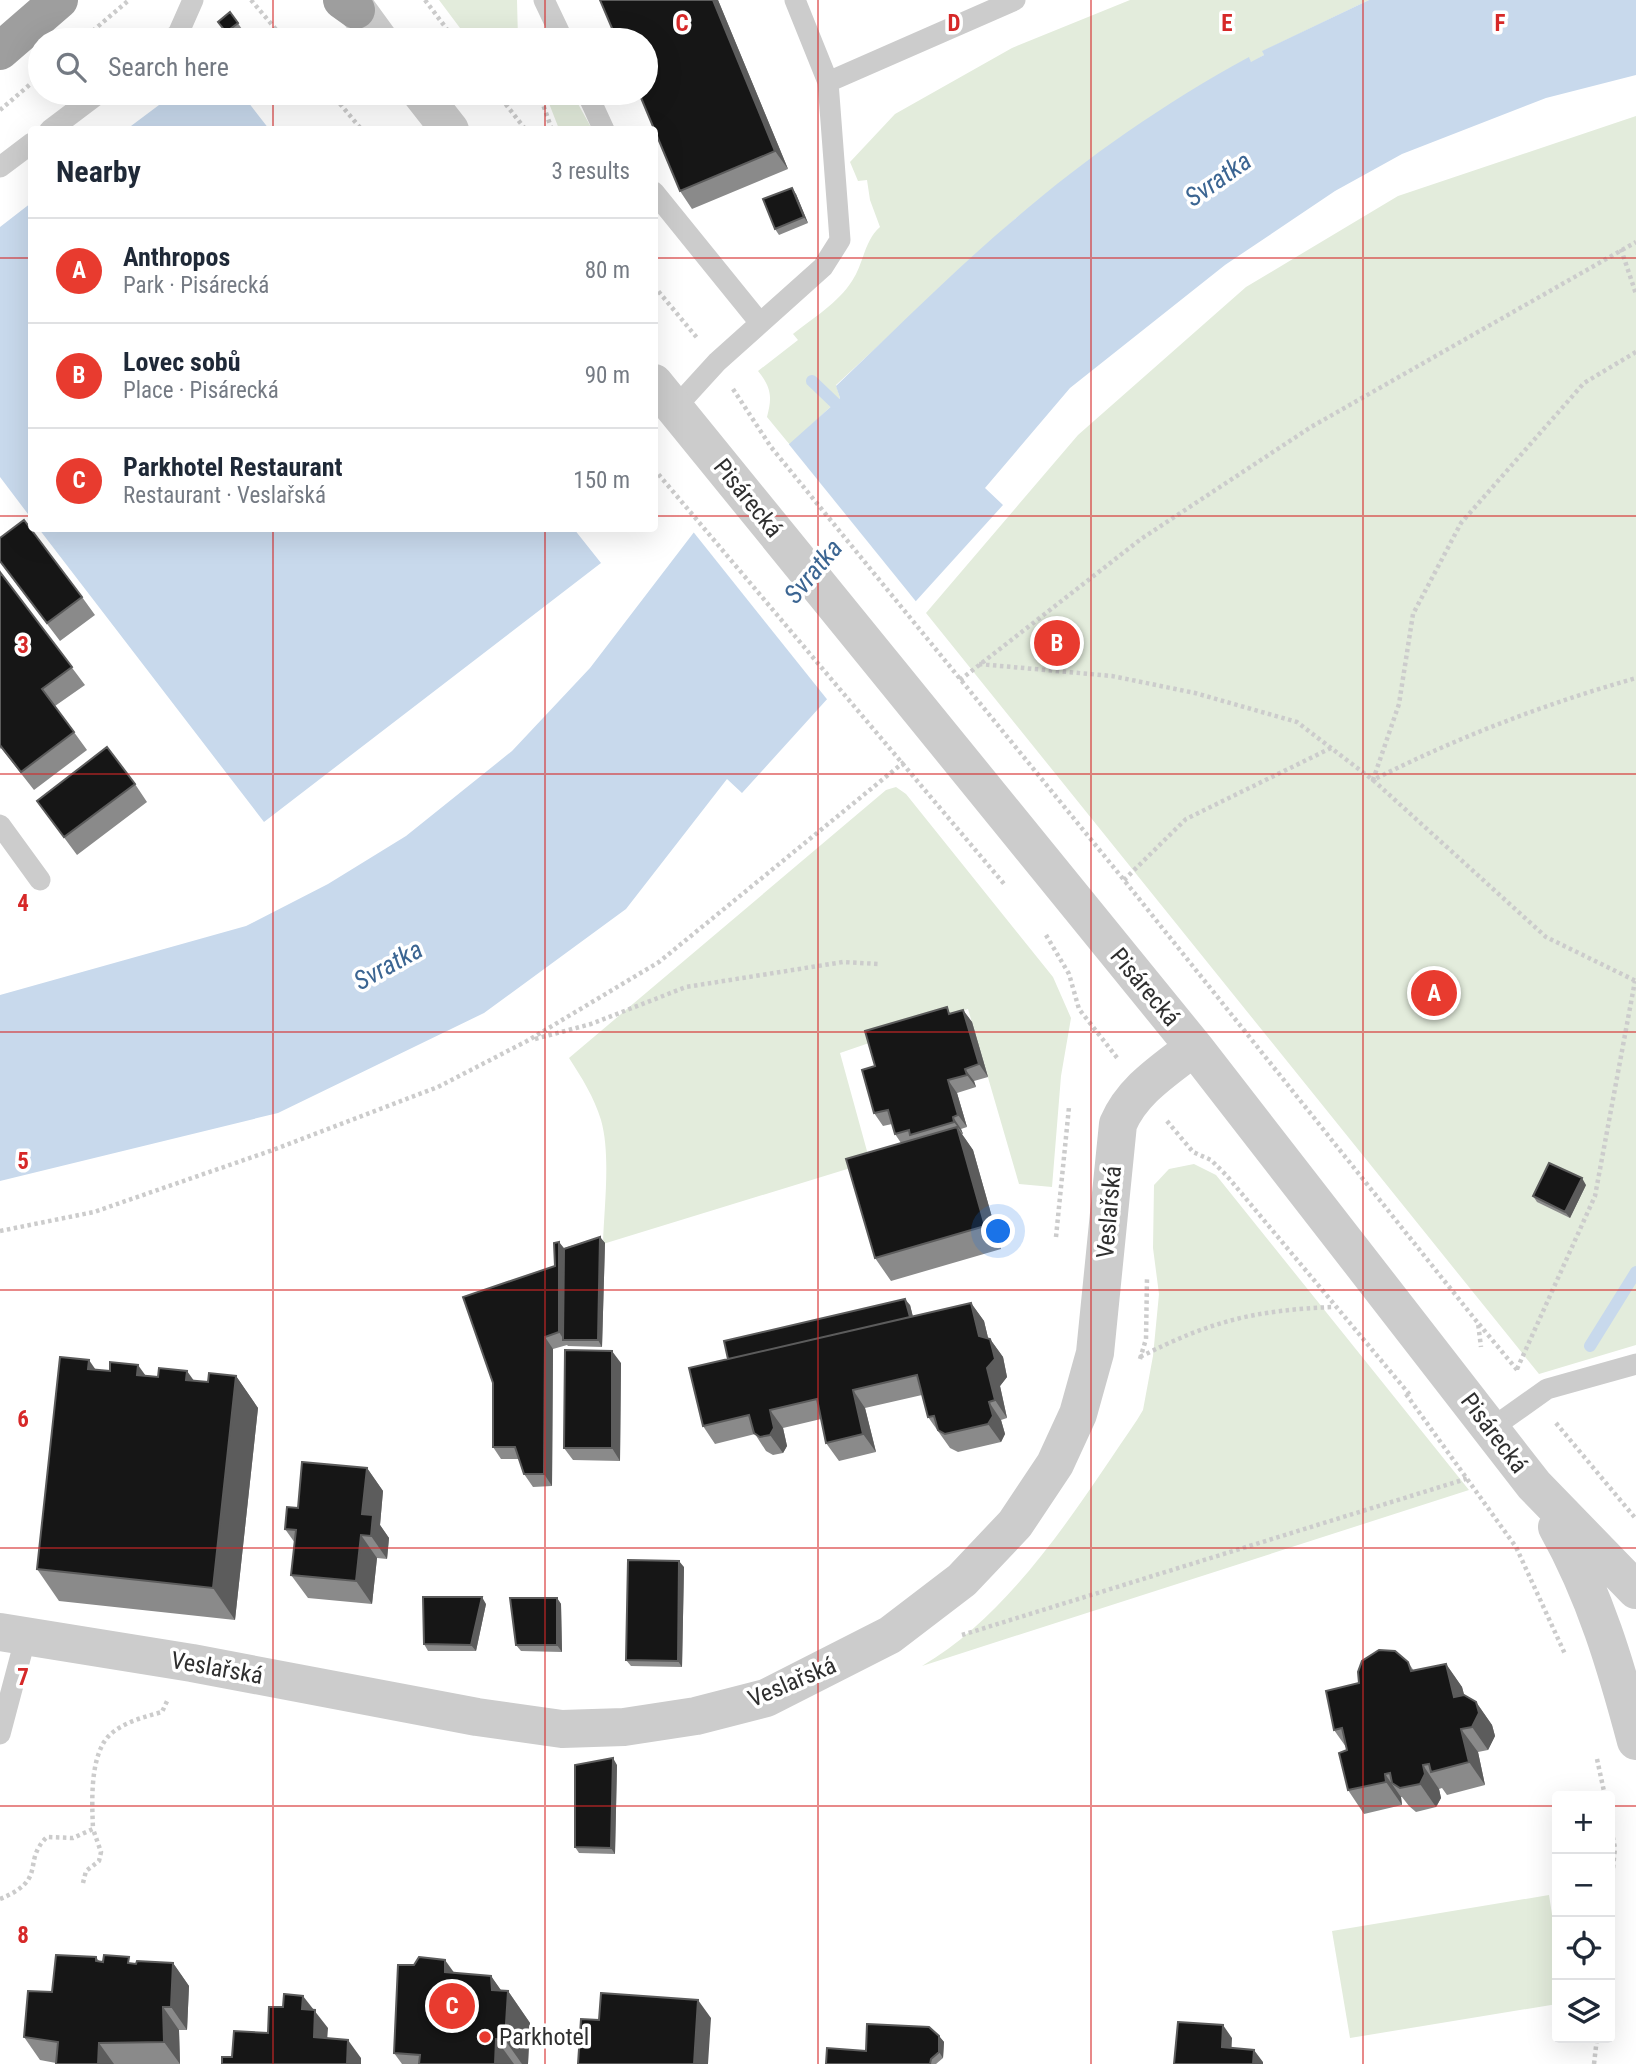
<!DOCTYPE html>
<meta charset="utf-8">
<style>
body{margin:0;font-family:"Roboto Condensed",sans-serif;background:#f6f6f7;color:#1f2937}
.controls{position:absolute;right:21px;bottom:21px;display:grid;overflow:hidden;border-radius:7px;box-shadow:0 7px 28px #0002}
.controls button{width:63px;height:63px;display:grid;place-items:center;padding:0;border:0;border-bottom:2px solid #e0e1e3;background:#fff;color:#1f2937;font:35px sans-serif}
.you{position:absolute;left:999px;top:1232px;width:24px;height:24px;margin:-18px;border:5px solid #fff;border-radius:50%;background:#1a73e8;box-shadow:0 0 0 10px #1a73e833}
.badge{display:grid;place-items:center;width:46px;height:46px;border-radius:50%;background:#e83b2f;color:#fff;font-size:23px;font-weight:700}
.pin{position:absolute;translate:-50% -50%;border:4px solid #fff;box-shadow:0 2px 7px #0006}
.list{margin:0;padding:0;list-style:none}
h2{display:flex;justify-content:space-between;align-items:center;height:91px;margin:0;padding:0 28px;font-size:30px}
h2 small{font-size:23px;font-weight:400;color:#747a83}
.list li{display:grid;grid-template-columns:46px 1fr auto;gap:21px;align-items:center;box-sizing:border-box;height:105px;padding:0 28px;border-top:2px solid #e0e1e3}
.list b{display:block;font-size:26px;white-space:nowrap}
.list p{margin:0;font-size:23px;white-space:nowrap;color:#747a83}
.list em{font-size:23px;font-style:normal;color:#747a83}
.icon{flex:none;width:38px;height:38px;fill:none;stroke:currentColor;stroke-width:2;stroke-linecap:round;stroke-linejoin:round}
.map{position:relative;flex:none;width:1636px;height:2064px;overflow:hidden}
.search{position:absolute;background:#fff;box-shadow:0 7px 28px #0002;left:28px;top:28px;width:630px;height:77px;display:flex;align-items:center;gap:18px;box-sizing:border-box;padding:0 24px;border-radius:38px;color:#747a83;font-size:26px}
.panel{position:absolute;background:#fff;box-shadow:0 7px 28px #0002;left:28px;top:126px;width:630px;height:406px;border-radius:7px}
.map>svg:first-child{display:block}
.green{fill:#e3ecdc}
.water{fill:#c8d9ec}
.pier{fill:#fff}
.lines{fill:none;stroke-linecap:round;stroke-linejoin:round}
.stream{stroke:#c8d9ec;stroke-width:12}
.path{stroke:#ccc;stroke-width:4.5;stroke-dasharray:3.5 3.5;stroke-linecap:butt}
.service{stroke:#ccc;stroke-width:21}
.tertiary{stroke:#ccc;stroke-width:38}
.trunk{stroke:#9e9e9e;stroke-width:38}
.wall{fill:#8a8a8a}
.shaded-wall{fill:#5c5c5c}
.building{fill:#161616;stroke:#5c5c5c;stroke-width:2}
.grid{fill:none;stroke:#d62828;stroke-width:2;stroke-opacity:0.55}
.poi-dot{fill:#e83b2f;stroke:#fff;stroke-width:2.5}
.labels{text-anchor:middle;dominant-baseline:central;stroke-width:7;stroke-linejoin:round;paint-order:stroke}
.street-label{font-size:24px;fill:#2f2f2f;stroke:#fff}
.poi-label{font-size:24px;fill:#2f2f2f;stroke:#fff;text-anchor:start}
.water-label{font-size:26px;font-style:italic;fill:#3b6592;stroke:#fff}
.grid-label{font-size:23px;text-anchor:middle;font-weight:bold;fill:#d62828;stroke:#fff;stroke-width:7;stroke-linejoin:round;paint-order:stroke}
</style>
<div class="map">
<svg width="1636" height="2064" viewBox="0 0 1636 2064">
<rect width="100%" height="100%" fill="#fff"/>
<path class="green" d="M439 0H517L518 40H469Z
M1130 0H1369L1263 51 1264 55 1251 63 1249 58 1016 218 836 385 840 398 790 445 767 417C772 398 772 388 758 371L798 340 793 334C813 318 838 303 852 281 864 263 864 241 880 227L870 200 867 180 858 181 850 162 895 114 1012 48Z
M545 93H572L592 129H559Z
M1636 116V1345L1539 1374 926 613 1078 435 1246 287 1398 196Z
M896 787 906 794 1053 977 1071 1018 1061 1076 1052 1187 1019 1184 968 1009 840 1053 870 1162 603 1244C604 1208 611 1155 601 1120 594 1097 582 1078 569 1058L886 790Z
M1194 1164 1216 1175 1469 1490 922 1666C1013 1613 1079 1505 1137 1420L1143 1410 1153 1356 1159 1294 1153 1248 1154 1185 1169 1169Z
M1549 1895 1557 1947V2004L1350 2038 1332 1931Z"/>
<path class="water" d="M1369 0H1636V75L1546 98 1402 154 1335 191 1225 265 1070 388 985 488 1003 505 742 793 727 779 626 909 484 1013 278 1113 0 1181V995L246 926 328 884 406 836 512 751 590 668 701 523 835 403 840 398 836 386C895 330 953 271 1016 218 1087 157 1166 102 1249 57L1251 62 1264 55 1262 51Z
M175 93H241L269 129H127Z
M31 203V518L0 477V227Z
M39 529H574L601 563 264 822Z"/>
<path class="pier" d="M787 442 918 604 830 703 691 529Z"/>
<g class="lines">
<path class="stream" d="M812 381 835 403
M1590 1346 1636 1272"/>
<path class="path" d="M251 0 285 40
M425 0 455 40
M82 40 129 0
M331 93 362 130
M497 93 526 130
M539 93 552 130
M0 110 40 76
M1621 249 1636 294
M654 286 698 339
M1636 352 1584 383 1461 523 1413 614 1399 704 1373 780C1458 737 1545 704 1636 678
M733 389 771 447 1124 880 1478 1323 1481 1347
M654 469 1005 885
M979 664 1112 676 1195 693 1297 722 1373 780 1546 937 1636 981
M960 680 1141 539 1311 427 1636 242
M1124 880 1186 819 1331 748
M1046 935 1069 974 1079 1009 1118 1059
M535 1039 591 1024 686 987 843 962 878 964
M1167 1121 1193 1152 1211 1160 1227 1176 1410 1395
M0 1231 94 1212 270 1151 438 1087 527 1041 659 962 904 762
M1056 1237 1069 1107
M1479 1324 1518 1371
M1140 1357C1211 1321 1255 1310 1334 1307
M1140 1359 1146 1339 1147 1278
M1517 1369 1595 1196 1635 981
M1406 1394 1516 1547 1565 1654
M1556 1423 1636 1519
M962 1635 1469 1478
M1597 1759 1605 1796
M1610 1823 1615 1848 1610 1899
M83 1883 86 1871 99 1861 101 1852 93 1829
M0 1899C49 1879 21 1862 47 1837L73 1838 93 1829C92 1804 90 1765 104 1742 115 1724 144 1717 162 1712L168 1699
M1594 2064 1597 2038"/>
<path class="service" d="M544 0 563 40
M170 40 178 34 193 0
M828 82 1015 0
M587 93 604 130
M50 130 99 93
M0 167 32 143
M654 192 760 323
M675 408 717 362 823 267 840 240 828 82 795 0
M0 825 40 880
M1492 1428 1547 1389 1636 1364
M0 1734 26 1636"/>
<path class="tertiary" d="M350 0 379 40
M421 93 450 130
M654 383 1194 1047 1534 1485 1636 1590
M1557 1527C1595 1595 1616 1666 1636 1741
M0 1632 192 1663 477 1717 562 1729 624 1727 696 1716 766 1698 890 1635 962 1580 1015 1524 1055 1464 1078 1414 1095 1353 1118 1124C1133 1089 1165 1070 1194 1047"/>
<path class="trunk" d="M342 0 356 10
M0 51 59 0"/>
</g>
<path class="wall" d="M600 0H718L788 169 692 209 680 191Z
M230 12 242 29 230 38 218 22Z
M796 194 808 223 779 235 775 229Z
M0 538 82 597 95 615 60 641 0 562Z
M0 572 85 685 55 706 87 750 34 790 1 748 0 749Z
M135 784 147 802 77 855 37 801Z
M963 1010 972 1022 988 1077 974 1081 976 1087 957 1093 967 1127 961 1129 963 1134H962L973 1150 1001 1249 891 1281 875 1258 901 1143 895 1134 892 1124 883 1126 874 1113 875 1066 951 1014Z
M1586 1185 1570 1218 1537 1202 1533 1196Z
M600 1237 605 1243 602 1347 568 1346 567 1345 553 1349 552 1486 533 1487 524 1474 519 1459H501L493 1447 555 1266 559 1242 564 1248Z
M971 1303 984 1321 988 1338 990 1339 1003 1357 1007 1377 1000 1386 1007 1418 1001 1420 1005 1434 1001 1442 958 1452 950 1448 928 1417 922 1395 865 1408 876 1452 839 1461 826 1443 821 1419 783 1428 787 1446 783 1453 773 1455 766 1451 755 1434 715 1444 703 1426 728 1359 910 1305 913 1317Z
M621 1363 620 1461 573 1460 564 1448Z
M96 1370 208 1382 236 1376 258 1408 235 1620 59 1601 37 1569Z
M367 1468 383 1491 380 1525 389 1538 387 1559 377 1558 372 1604 308 1598 291 1575 295 1543 285 1529 298 1508Z
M684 1567 682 1667 631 1666 626 1660Z
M557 1598 561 1604 562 1652 521 1651 516 1645Z
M486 1604 476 1651H428L424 1644Z
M1408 1662 1414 1671 1446 1664 1462 1687 1464 1695 1476 1702 1492 1725 1495 1736 1488 1750 1478 1752 1485 1785 1447 1795 1442 1788 1439 1789 1441 1798 1436 1807 1416 1812 1409 1806 1402 1797H1401L1402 1805 1364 1814 1348 1790 1347 1750 1346 1747 1334 1730Z
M617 1765 615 1854 579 1853 575 1847Z
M96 1957 99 1961 134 1964 173 1963 189 1986 187 2030H179L180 2064H56V2063L40 2060 24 2037 52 1992Z
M455 1973 491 1976 501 1991H508L530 2023 528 2064H402L394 2053Z
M939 2036 944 2042 943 2058 936 2064H826L866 2051Z"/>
<path class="shaded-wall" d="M713 0H718L788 169 775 151Z
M792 188 796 194 808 223 804 217Z
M963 1010 972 1022 988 1077 979 1064Z
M965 1069 974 1081 976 1087 967 1075Z
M948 1080 957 1093 967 1127 958 1115Z
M953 1117 961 1129 963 1134 954 1122Z
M957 1127 973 1150 1001 1249 985 1226Z
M1582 1178 1586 1185 1570 1218 1565 1212Z
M600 1237 605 1243 602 1347 598 1340Z
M559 1242 568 1254 564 1340 559 1332Z
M905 1299 910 1305 918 1337 913 1331Z
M971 1303 984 1321 992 1354 979 1336Z
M545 1337 553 1349 552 1486 544 1474Z
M990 1339 1003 1357 1007 1377 1000 1386 1007 1418 995 1400 987 1368Z
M612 1351 621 1363 620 1461 612 1448Z
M89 1360 111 1392 88 1369Z
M138 1365 161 1397 137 1375Z
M187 1371 210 1403 186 1380Z
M236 1376 258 1408 235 1620 213 1588Z
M853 1390 865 1408 876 1452 863 1434Z
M989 1402 1001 1420 1005 1434 1001 1442 988 1424Z
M770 1410 783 1428 787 1446 783 1453 770 1435Z
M367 1468 383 1491 380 1525 389 1538 387 1559 371 1536 362 1514Z
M361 1535 377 1558 372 1604 356 1581Z
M679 1561 684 1567 682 1667 678 1661Z
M482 1597 486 1604 476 1651 471 1645Z
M557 1598 561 1604 562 1652 557 1645Z
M1446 1664 1462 1687 1471 1720 1454 1697Z
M1476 1702 1492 1725 1495 1736 1488 1750 1472 1727Z
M1461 1729 1478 1752 1485 1785 1469 1762Z
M613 1758 617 1765 615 1854 611 1848Z
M1423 1765 1439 1789 1441 1798 1436 1807 1420 1784Z
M1385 1774 1401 1797 1402 1805 1386 1782Z
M445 1960 468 1992 445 1972Z
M173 1963 189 1986 187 2030 171 2007Z
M491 1976 508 2000V1991L530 2023 528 2064H522L505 2040 492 1990Z
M303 1996 328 2028 326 2055 314 2037 302 2009Z
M698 2000 711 2018 708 2064H694Z
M163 2007 179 2030 180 2064 164 2042Z
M1223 2025 1232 2038 1231 2060 1222 2047Z
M939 2036 944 2042 943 2058 939 2052Z
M496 2039 514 2064H495Z
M348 2040 361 2058V2064H347Z
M99 2043 114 2064H98Z
M1254 2050 1263 2062V2064H1253Z"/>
<path class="building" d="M600 0H713L775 151 680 191 639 93H646V40H617Z
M230 12 238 23 226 32 218 22Z
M792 188 804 217 775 229 763 199Z
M24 520 82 597 47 623 0 561V538Z
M0 572 72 667 42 689 74 732 21 772 0 745Z
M107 747 135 784 64 837 37 801Z
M947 1007 949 1014 963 1010 979 1064 965 1069 967 1075 948 1080 958 1115 953 1117 954 1122 910 1135 909 1130 895 1134 888 1110 874 1113 862 1070 875 1066 865 1031Z
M957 1127 985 1226 875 1258 846 1159Z
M1549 1163 1582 1178 1565 1212 1533 1196Z
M600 1237 598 1340H563L564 1249Z
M559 1242V1332L545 1337 544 1474H524L515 1447H493V1383L463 1297 555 1266 554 1243Z
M905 1299 910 1317 728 1359 724 1341Z
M971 1303 979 1336 990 1339 995 1359 987 1368 995 1400 989 1402 993 1416 988 1424 945 1434 938 1430 934 1416 928 1417 917 1375 853 1390 863 1434 826 1443 817 1399 770 1410 774 1428 770 1435 760 1437 754 1433 749 1415 703 1426 689 1368Z
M565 1350 612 1351V1448H564Z
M60 1357 89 1360 88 1369 110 1371V1362L138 1365 137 1375 158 1377 159 1368 187 1371 186 1380 208 1382 209 1373 236 1376 213 1588 37 1569Z
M302 1462 367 1468 362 1514 373 1515 371 1536 361 1535 356 1581 291 1575 296 1530 285 1529 287 1507 298 1508Z
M628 1560 679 1561 678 1661 626 1660Z
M423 1597H482L471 1645 424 1644Z
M510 1598H557V1645H516Z
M1379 1650 1395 1651 1408 1662 1411 1671 1446 1664 1454 1697 1464 1695 1476 1702 1479 1713 1472 1727 1461 1729 1469 1762 1431 1772 1429 1764 1423 1765 1425 1774 1420 1784 1400 1788 1392 1783 1390 1773 1385 1774 1386 1782 1348 1790 1339 1753 1347 1750 1342 1728 1334 1730 1326 1691 1359 1683 1358 1672 1362 1661Z
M613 1758 611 1848 575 1847V1765Z
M56 1955 96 1957V1961L103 1962 104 1955 129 1957 128 1963 136 1964 137 1961 173 1963 171 2007H163L164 2042 99 2043 98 2064H56L58 2042 24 2037 28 1991 52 1992Z
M419 1957 445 1960V1972L491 1976 492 1990 508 1991 505 2040 496 2039 495 2064H419L420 2055 394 2053 398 1965H414Z
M601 1993 698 2000 694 2064H578L581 2019 599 2020Z
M284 1994 303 1996 302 2009 315 2010 314 2037 348 2040 347 2064H222V2057H232L234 2031 268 2033 269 2007H283Z
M1178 2022 1223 2025 1222 2047 1254 2050 1253 2064H1174Z
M867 2024 929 2027 939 2036V2052L931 2059 930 2064H826L827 2048 866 2051Z"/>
<path class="grid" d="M273 0V40M545 0V40M818 0V2064M1091 0V2064M1363 0V2064M273 93V130M545 93V130M0 258H32M654 258H1636M0 516H32M654 516H1636M273 528V2064M545 528V2064M0 774H1636M0 1032H1636M0 1290H1636M0 1548H1636M0 1806H1557M1610 1806H1636"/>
<circle class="poi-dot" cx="485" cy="2037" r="7"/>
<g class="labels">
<g class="street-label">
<text transform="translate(748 498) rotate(51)">Pisárecká</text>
<text transform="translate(1145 987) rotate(50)">Pisárecká</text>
<text transform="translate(1109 1212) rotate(-85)">Veslařská</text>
<text transform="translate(1494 1433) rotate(53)">Pisárecká</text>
<text transform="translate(217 1668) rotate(10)">Veslařská</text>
<text transform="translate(792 1682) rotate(-23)">Veslařská</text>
</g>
<g class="poi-label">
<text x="499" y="2037">Parkhotel</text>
</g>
<g class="water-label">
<text transform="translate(1218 179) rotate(-35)">Svratka</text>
<text transform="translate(813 571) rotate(-50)">Svratka</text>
<text transform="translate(388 965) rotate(-29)">Svratka</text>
</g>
</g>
<g class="grid-label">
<text x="682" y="31">C</text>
<text x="954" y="31">D</text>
<text x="1227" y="31">E</text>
<text x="1500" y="31">F</text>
<text x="23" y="653">3</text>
<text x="23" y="911">4</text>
<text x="23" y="1169">5</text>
<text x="23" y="1427">6</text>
<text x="23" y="1685">7</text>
<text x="23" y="1943">8</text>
</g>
</svg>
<div class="controls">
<button>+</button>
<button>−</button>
<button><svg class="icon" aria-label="locate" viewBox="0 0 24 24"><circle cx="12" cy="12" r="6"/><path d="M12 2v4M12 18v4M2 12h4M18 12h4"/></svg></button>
<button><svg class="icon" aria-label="layers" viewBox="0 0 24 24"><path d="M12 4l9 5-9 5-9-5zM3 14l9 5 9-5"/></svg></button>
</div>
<div class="you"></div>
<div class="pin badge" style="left:1434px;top:993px">A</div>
<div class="pin badge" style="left:1057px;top:643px">B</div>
<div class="pin badge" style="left:452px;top:2006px">C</div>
<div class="search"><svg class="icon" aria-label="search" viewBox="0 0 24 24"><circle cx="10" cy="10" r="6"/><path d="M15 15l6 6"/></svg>Search here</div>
<section class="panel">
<h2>Nearby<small>3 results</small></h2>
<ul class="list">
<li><span class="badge">A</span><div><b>Anthropos</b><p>Park · Pisárecká</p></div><em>80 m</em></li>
<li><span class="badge">B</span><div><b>Lovec sobů</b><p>Place · Pisárecká</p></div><em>90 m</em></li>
<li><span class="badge">C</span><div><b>Parkhotel Restaurant</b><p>Restaurant · Veslařská</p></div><em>150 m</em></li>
</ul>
</section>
</div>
